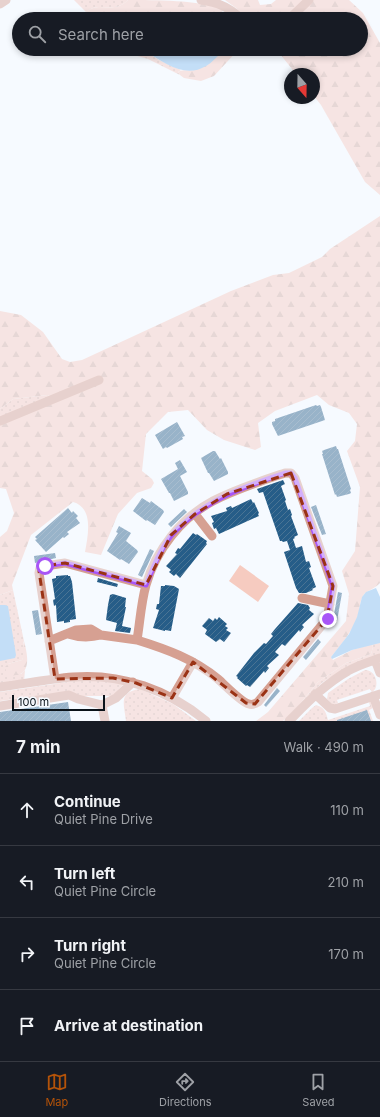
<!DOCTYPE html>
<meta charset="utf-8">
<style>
body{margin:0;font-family:Inter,sans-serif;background:#242831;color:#f1f3f6}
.compass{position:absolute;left:284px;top:68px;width:36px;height:36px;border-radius:50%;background:#171b24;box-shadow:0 2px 6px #0003;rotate:160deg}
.scale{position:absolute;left:12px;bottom:10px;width:93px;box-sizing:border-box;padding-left:4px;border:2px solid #0a1219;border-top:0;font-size:11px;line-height:14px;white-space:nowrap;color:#0a1219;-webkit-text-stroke:3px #f6faff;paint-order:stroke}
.stop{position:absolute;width:12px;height:12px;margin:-9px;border:3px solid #a855f7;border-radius:50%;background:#fff}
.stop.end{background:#a855f7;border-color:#fff;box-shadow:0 1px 4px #0008}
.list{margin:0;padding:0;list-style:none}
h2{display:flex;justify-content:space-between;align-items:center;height:52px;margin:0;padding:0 16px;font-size:17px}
h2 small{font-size:13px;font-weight:400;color:#9ea1a6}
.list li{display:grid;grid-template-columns:26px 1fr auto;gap:12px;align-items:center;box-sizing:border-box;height:72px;padding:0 16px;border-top:1px solid #363941}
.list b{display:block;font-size:15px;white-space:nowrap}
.list p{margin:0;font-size:13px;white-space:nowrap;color:#9ea1a6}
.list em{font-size:13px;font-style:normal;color:#9ea1a6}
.icon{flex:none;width:22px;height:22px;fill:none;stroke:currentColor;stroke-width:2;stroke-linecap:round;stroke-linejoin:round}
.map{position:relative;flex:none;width:380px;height:721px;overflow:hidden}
.search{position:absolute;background:#171b24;box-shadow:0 2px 6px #0003;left:12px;right:12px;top:12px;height:44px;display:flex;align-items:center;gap:10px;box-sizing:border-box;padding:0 14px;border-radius:22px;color:#9ea1a6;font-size:15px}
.sheet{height:340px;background:#171b24}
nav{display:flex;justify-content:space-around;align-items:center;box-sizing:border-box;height:56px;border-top:1px solid #363941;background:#171b24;font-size:11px;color:#9ea1a6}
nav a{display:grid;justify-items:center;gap:2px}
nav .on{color:#b45309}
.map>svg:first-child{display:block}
.grass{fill:url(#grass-dots)}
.forest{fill:url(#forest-firs)}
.park{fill:#f6cbc0}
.water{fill:#85bdee}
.building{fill:url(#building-hatch)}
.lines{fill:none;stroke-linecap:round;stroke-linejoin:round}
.minor{stroke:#d6a092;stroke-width:9}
.route{stroke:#a855f7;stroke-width:5}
.marked{fill:none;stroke:#9a3215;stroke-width:3;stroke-dasharray:8 5;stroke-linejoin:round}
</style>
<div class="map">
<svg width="380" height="721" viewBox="0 0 380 721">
<defs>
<pattern id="grass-dots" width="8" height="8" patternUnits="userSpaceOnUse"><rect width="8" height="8" fill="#f6cbc0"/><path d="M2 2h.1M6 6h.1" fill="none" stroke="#d2ada4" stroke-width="1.8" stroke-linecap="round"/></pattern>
<pattern id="forest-firs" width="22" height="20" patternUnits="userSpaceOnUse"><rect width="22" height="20" fill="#f6cbc0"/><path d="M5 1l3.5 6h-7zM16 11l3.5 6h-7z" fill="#d2ada4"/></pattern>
<pattern id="building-hatch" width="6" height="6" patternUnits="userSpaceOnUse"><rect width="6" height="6" fill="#265d88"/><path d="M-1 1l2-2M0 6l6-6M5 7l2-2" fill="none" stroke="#4a7494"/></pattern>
</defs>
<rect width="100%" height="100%" fill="#f6faff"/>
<path class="grass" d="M74 0H128C113 15 99 0 86 12Z
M122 49H142L159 60 181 70 178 72 180 75 148 59 134 55Z
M48 395 51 397 0 425V409L13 399Z
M13 590 24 641 23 643 25 653 22 660 8 664 21 674 25 670 24 682 0 685V595Z
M380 643V655L344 669 323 682 299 705 318 682 346 663 371 654 373 647 372 644Z
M365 670C377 670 380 688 372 692L370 689 337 700 338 703 333 705 327 699 328 693 348 679Z
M81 680 105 681 124 684C119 688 117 693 112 696H78L66 692 0 701V692Z
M140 689 173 704 196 721H126C124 704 118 692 140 689Z
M370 700 373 708 369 710 373 721H299L312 708 316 705C324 707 326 712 328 720L370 706 369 702Z"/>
<path class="forest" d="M128 0C155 0 199 0 222 9L223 15 220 17 215 15 182 14 155 17 146 19H93L86 12C99 0 113 15 128 0Z
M225 0H258L260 5 271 4 276 0H349L363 13 380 43V195L365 182 321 105 314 96V74H296L276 49H361V19H245L236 8Z
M224 49H239L214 76 201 81 184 78 180 75 178 72C183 69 189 71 194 70 202 69 219 55 224 49Z
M380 216V583C375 589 365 591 363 596 359 603 360 611 357 618 351 633 341 645 331 657L333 660 352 650 372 644 373 647 371 654 346 663 318 682 299 705 283 721H256L268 712 346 621 349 594 342 571 355 551 360 487 347 451 355 441 357 424 349 413 329 405 317 395 275 411 258 423 261 447 255 450 224 440 207 430 188 410 168 412 146 434 142 471 152 479 154 483 151 488 137 493 118 514 101 555 85 552C88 535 94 508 73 502L31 535 12 585 13 590 0 595V537L7 531 14 513 6 489 0 488V425L51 397 48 395 13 399 0 409V311L21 315 43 332 62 359 70 362 82 360 231 291 273 275 289 273 322 257 330 249Z
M24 641C26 649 31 666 22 673 19 675 14 675 10 676L7 674 5 667 8 664 22 660C25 652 22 645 24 641Z"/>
<path class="park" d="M240 565 269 586 258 602 229 581Z"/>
<path class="water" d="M182 14 215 15 224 19H146L155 17Z
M142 49H224C195 86 174 69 142 49Z
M376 588 380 597V643L352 650 332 659 331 657 349 634 357 617 362 597 366 592Z
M0 605H5L8 606 16 655 15 658 0 661Z"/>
<path class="building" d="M316 405 317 406 320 405 321 407 325 420 278 436 272 424V422L275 421V419Z
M177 422 185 436 182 437 183 439 167 448 166 447 163 449 155 435Z
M336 446 337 449H338L351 489 350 490 351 493 349 494 337 497 336 494 335 495 322 454H323L322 451 324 450Z
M213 451H215L220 459 221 458 228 472V474L214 481 209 473H208L201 458Z
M180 460 187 472 180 476 188 492V494L174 501 170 493H169L161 479 178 469 175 463Z
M283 480 285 484 281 486 286 500 285 501 288 510 290 509 292 515 291 516 298 535 294 537 295 538 293 539 296 548 302 546 306 562 309 561 311 567 309 568 316 587 312 589 313 590 306 593H299L296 588 284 552 290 550 287 541 283 542 282 541H280L263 492 259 493 257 489Z
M142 498 150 503 151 501 163 510 164 512 155 525 147 520 146 521 133 511Z
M251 499 253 503 254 502 259 513 258 514 259 516 219 534 216 528 214 529 212 523 214 522 211 516 227 511 226 508 231 506 232 508Z
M316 505 326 534 322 535 311 507Z
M68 508 72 513 73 511 78 516 76 518 80 523 67 532 69 534 64 538 63 537 46 552 35 540 37 539 35 537Z
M184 509 187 512 171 527 168 524Z
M119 526 131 533 126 541 137 550 138 552 129 564 121 559 120 560 107 551 118 533 116 532Z
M193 533 196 535 197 534 207 541 206 543 207 544 180 578 176 574 174 576 169 572 171 570 166 566 177 554 175 553 178 548 180 549Z
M150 549 154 551 142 577 138 575Z
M55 553 56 558 35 563 34 556Z
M68 575V576H70L72 582 76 619 70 620V622L64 623V621L57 622 56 605 54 606 53 600 55 599 52 579 56 578V576Z
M98 578 118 584 117 587 97 582Z
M165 585 174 586 179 589 171 631 165 630V631L153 628 159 610 156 609 157 604H159L161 586H165Z
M338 592 342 593 337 621 333 620Z
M113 594 126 598 125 607H126L122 626 131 628 130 633 115 631 117 623 106 620 108 605 110 595Z
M298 603 308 605 310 608 309 610 314 614 302 625 304 627 300 632 299 630 285 646 282 644 275 652 279 655 267 666 269 668 265 673 264 671 250 687 247 685 246 686 237 678 238 677 236 676 254 653 264 643 266 644 273 636 271 634 275 629Z
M38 610 42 634 36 635 32 611Z
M219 617 227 624 225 626 228 628 226 630 231 633 224 642 220 639 216 642 205 634 207 630 202 626 209 618 213 621 215 618 217 620Z
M318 639 321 642 306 660 303 657Z
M277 688 280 691 266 707 264 705Z
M68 702 71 721H0V712Z
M367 710 371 721H337V720Z"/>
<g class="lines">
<path class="minor" d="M201 0C217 2 230 7 241 19
M0 4 6 0
M289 19 309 0
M0 421 99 380
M285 473H291L295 478 333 586 327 619 258 702C255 704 252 705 249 704 241 702 225 685 218 679 194 659 166 649 137 640 140 622 141 603 146 585 156 550 181 518 213 501 236 489 261 481 285 473Z
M195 514 212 536
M302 598 330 604
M68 634C80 638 89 638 101 635
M49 641 76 630 91 629 101 635 137 640
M375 660 380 673
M55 679 39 573 40 568 45 566 65 563 146 585
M0 687C24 684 48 679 73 677 121 673 169 690 206 721
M315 694 330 708 335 709 380 694
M373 696 380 715
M172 698 193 662
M0 706 69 695 78 699 102 705
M105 721 102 705 116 698 133 682
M289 721C307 703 325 684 348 671 358 665 369 662 380 658"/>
</g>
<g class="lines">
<path class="route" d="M45 566 65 563 146 585C153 568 160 550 171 536 175 531 180 527 184 523 214 496 248 486 285 473H291L295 478 333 586 328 619"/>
</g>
<path d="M0 0H380V721H0ZM291 473 333 586 327 619 255 704 246 703 193 662 172 698 136 683 113 678 55 679 39 571 45 566 65 563 146 585 171 535 195 514 227 494Z" fill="#f6faff" fill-opacity=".55" fill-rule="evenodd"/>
<path class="marked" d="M291 473 333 586 327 619 255 704 246 703 193 662 172 698 136 683 113 678 55 679 39 571 45 566 65 563 146 585 171 535 195 514 227 494Z"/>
</svg>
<svg class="compass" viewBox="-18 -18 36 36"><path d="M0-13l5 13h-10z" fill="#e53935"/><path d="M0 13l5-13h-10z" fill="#9ea1a6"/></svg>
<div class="scale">100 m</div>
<div class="stop" style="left:45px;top:566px"></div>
<div class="stop end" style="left:328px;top:619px"></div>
<div class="search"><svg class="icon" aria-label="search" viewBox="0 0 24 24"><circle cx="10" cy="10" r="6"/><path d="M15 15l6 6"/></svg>Search here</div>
</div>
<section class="sheet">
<h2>7 min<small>Walk · 490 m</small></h2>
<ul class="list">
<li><svg class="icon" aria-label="ahead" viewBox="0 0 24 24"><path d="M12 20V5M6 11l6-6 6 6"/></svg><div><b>Continue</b><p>Quiet Pine Drive</p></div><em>110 m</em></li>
<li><svg class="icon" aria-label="left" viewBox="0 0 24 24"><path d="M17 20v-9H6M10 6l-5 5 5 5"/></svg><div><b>Turn left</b><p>Quiet Pine Circle</p></div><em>210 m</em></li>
<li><svg class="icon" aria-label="right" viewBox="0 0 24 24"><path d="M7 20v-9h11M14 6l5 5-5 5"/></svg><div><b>Turn right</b><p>Quiet Pine Circle</p></div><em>170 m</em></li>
<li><svg class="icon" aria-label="arrive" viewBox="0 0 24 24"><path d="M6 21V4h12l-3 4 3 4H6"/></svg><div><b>Arrive at destination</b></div></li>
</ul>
</section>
<nav>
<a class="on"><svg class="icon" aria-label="map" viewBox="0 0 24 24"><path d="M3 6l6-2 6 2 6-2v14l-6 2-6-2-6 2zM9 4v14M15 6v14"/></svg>Map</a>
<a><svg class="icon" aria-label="directions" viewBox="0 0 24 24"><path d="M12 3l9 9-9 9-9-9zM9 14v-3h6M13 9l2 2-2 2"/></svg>Directions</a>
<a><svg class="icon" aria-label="saved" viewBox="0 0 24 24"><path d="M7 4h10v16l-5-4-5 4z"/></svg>Saved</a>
</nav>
